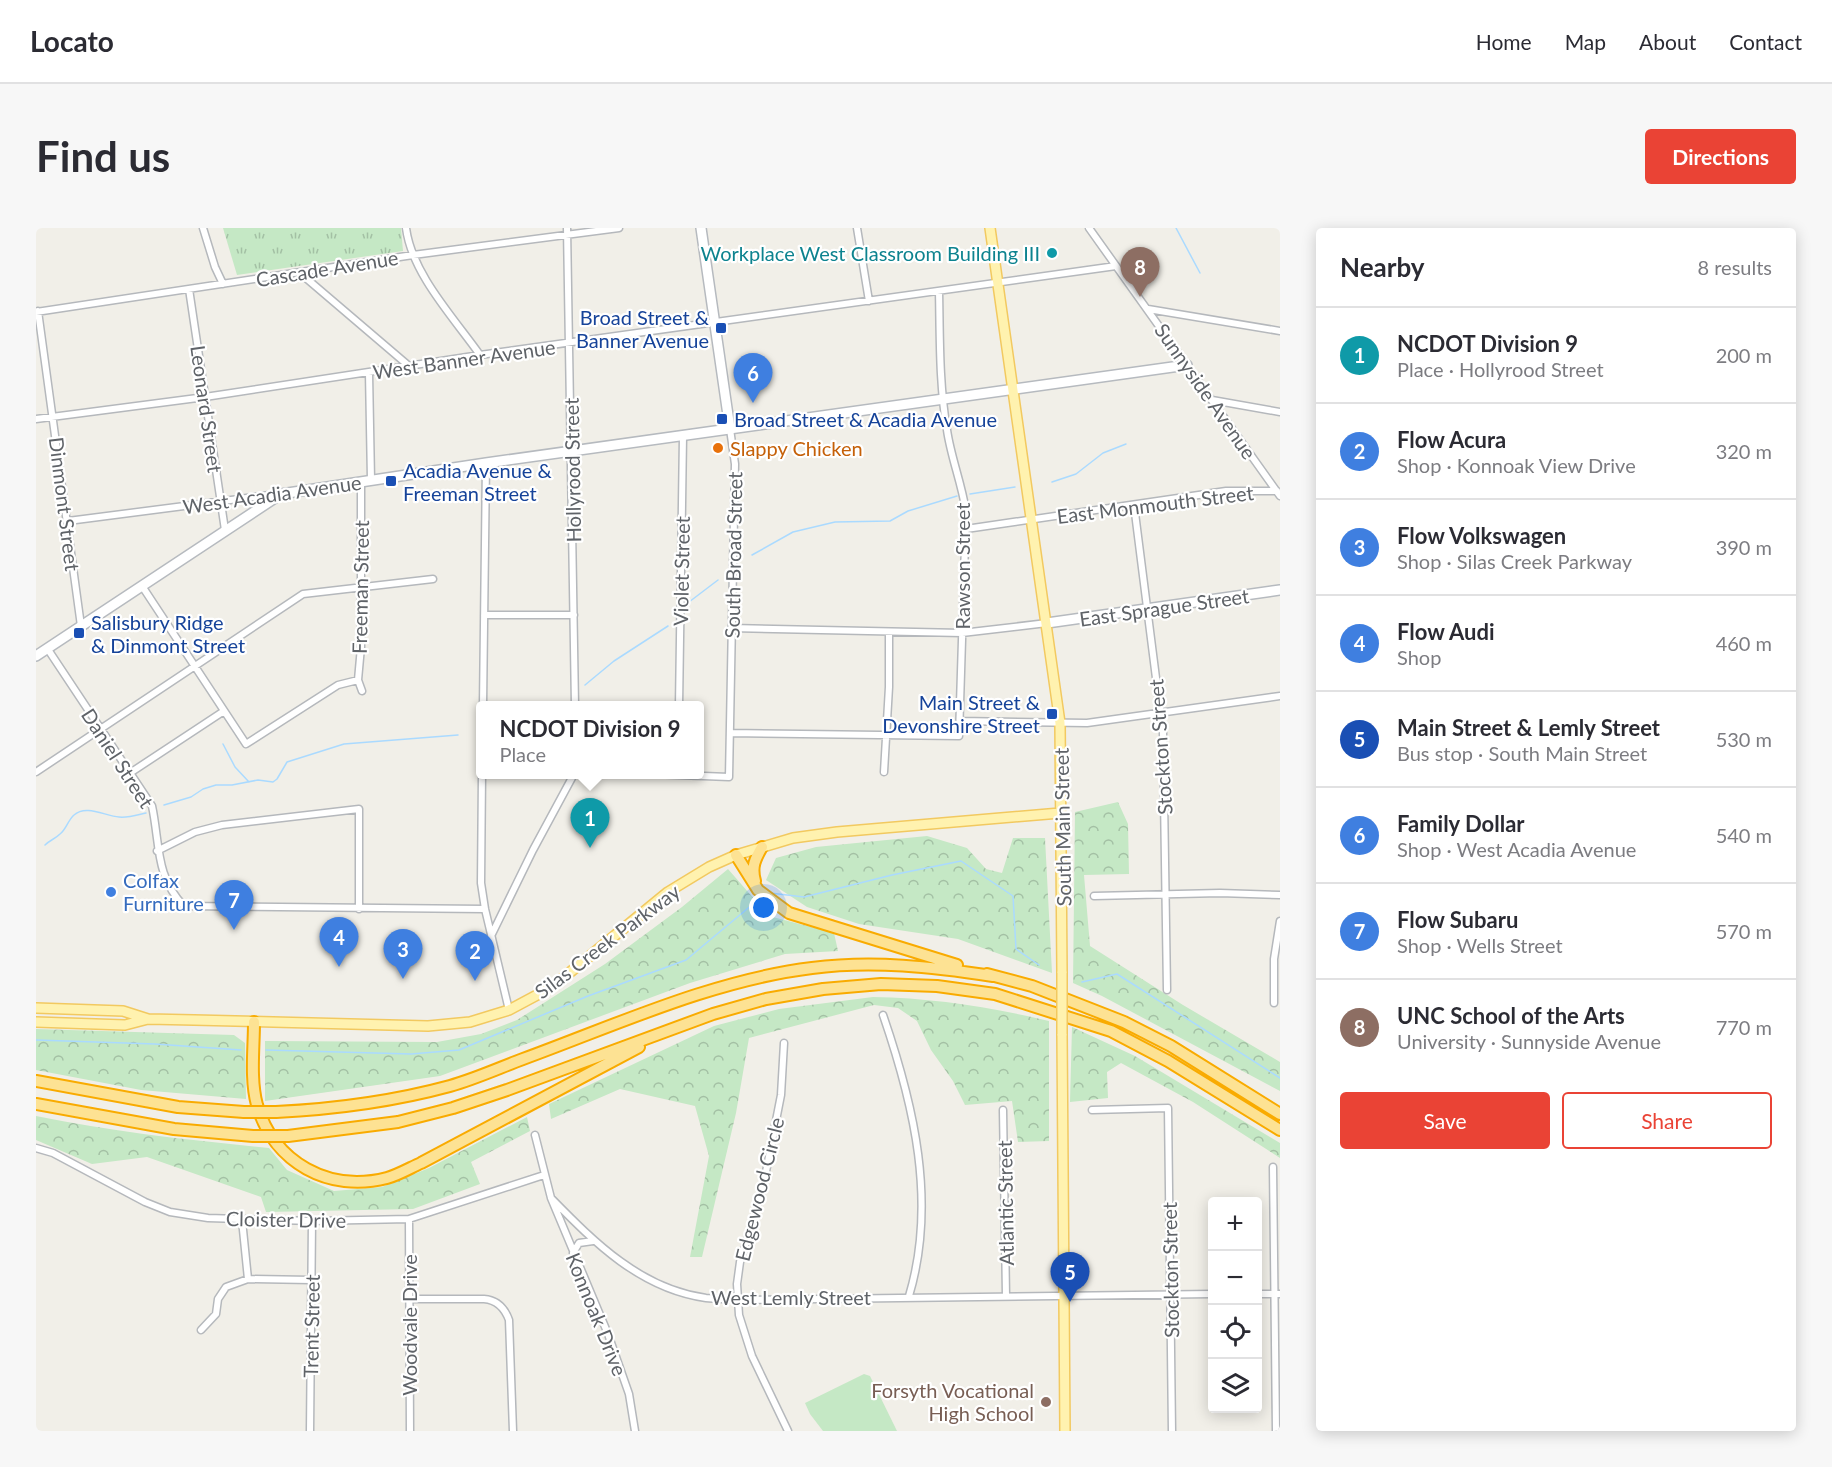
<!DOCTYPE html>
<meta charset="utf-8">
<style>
body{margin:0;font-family:Lato,sans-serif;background:#f7f7f7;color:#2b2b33}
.controls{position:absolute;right:18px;bottom:18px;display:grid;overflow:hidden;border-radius:6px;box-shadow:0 3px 15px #0003}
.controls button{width:54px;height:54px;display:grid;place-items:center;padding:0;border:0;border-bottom:2px solid #e1e1e2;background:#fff;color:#2b2b33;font:30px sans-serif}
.you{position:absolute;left:728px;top:680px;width:21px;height:21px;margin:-15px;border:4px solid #fff;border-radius:50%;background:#1a73e8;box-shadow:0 0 0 9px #1a73e833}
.badge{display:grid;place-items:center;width:39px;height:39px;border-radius:50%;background:#ea4335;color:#fff;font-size:20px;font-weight:700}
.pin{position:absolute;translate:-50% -50px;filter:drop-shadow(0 2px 3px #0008)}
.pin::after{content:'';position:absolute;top:32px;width:21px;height:18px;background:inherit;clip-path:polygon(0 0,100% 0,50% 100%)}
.popup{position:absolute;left:440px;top:473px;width:228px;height:78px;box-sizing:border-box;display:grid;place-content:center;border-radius:6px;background:#fff;filter:drop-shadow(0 2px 4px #0005);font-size:20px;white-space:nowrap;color:#7c7c81}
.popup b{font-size:22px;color:#2b2b33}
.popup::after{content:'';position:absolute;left:50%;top:100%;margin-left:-12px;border:12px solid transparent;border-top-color:#fff}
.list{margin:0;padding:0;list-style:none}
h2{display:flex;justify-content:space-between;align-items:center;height:78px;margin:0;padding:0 24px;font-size:26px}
h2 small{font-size:20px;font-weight:400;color:#7c7c81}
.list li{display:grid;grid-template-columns:39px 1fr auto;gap:18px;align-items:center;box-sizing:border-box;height:96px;padding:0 24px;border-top:2px solid #e1e1e2}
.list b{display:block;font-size:22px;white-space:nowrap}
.list p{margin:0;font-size:20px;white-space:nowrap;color:#7c7c81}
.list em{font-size:20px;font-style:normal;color:#7c7c81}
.actions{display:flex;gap:12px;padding:18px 24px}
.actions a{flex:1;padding:14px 0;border:2px solid #ea4335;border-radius:6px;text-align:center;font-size:21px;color:#ea4335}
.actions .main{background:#ea4335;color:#fff}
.icon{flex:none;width:33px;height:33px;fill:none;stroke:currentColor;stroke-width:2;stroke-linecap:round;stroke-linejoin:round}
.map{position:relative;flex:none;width:1244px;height:1203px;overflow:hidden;border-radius:6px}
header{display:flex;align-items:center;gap:36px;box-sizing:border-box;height:84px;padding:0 30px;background:#fff;border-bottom:2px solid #e1e1e2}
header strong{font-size:28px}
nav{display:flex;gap:33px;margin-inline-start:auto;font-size:21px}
.intro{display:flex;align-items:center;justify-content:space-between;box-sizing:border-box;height:144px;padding:0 36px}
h1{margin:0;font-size:42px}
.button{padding:15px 27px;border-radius:6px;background:#ea4335;color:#fff;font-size:21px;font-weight:700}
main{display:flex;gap:36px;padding:0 36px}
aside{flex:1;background:#fff;border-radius:6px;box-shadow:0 3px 15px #0003}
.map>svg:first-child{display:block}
.green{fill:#c5e8c5}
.forest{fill:url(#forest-crowns)}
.park{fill:url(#park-tufts)}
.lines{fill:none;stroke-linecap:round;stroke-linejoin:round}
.stream{stroke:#aadaff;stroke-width:1.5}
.street-casing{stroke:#b5b8bc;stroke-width:9}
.secondary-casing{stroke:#b6babf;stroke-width:12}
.primary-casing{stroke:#f2c960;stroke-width:12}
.highway-casing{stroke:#f9ab00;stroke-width:14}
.street{stroke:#fff;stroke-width:6}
.secondary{stroke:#fff;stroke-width:9}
.primary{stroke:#fff2af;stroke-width:9}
.highway{stroke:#fde293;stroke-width:10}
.primary-bridge-casing{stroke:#f2c960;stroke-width:12;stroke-linecap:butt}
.highway-bridge-casing{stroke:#f9ab00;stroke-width:14;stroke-linecap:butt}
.primary-bridge{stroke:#fff2af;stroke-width:9}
.highway-bridge{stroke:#fde293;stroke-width:10}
.culture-dot{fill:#0f9aa8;stroke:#fff;stroke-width:2}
.transit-dot{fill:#1a4fb4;stroke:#fff;stroke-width:2}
.food-dot{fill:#e8710a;stroke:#fff;stroke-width:2}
.shop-dot{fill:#3f7fe0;stroke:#fff;stroke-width:2}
.education-dot{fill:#8d6e63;stroke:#fff;stroke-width:2}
.labels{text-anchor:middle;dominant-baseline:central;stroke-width:4.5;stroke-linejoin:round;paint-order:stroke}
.culture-label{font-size:20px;fill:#0d838f;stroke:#fff;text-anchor:end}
.street-label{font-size:20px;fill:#5f6368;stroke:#fff}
.transit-label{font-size:20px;fill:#164399;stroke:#fff;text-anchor:start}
.food-label{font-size:20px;fill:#c56008;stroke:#fff;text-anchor:start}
.shop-label{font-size:20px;fill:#366cbe;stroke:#fff;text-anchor:start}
.education-label{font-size:20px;fill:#785e54;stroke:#fff;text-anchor:end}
</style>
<header>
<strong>Locato</strong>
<nav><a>Home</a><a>Map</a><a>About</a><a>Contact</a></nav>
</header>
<div class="intro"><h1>Find us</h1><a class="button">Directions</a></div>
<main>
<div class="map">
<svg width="1244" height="1203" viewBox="0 0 1244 1203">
<defs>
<pattern id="forest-crowns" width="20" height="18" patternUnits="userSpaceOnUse" patternTransform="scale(1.5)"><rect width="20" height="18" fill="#c5e8c5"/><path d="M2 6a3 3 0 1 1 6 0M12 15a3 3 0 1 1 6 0" fill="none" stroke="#a3c0a4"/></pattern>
<pattern id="park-tufts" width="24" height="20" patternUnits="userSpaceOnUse" patternTransform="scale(1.5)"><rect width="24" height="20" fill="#c5e8c5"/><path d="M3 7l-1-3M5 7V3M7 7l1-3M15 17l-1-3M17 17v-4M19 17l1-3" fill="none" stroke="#a3c0a4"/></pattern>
</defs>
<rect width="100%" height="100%" fill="#f1efe8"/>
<path class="green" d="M828 1146 834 1148 861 1203H787L774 1186 769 1175Z"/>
<path class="forest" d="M1082 574 1092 596 1093 646 1048 647 1054 718 1147 777 1244 834V863L1066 768 1037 755 1039 584Z
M891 608 931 620 950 641 966 645 977 610H1009L1016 745 922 711 823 696 771 679 730 652 740 630 780 619Z
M692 641 733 688 798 705 802 723 749 726 654 755 404 848 229 873V813L401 814 445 806 481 792 569 736 646 679Z
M837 769C897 770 954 779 1013 793V913L982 914 976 873 929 877 917 853 895 822 881 793 862 780 838 777 713 810 700 885 666 1029H654L673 928 659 878 584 861 515 891 513 876 678 798 743 781Z
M1036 799 1099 828 1244 915V930L1157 874 1085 835 1071 844 1072 870 1034 874Z
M0 801 198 807 209 815 210 871 105 862 0 842Z
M0 888C77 904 154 912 233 920L251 942 298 963 346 959 393 940 491 889 494 903 435 934 444 956 377 981 230 984 225 969 111 929 56 936 0 912Z"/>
<path class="park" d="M187 0H365L367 23 201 47Z"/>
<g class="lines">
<path class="stream" d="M1140 0 1164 45
M1016 254 1040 246 1067 225 1090 216
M934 266 979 259
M716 327 757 304 799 294 854 293 872 283 921 268
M653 374 682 352
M549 457 578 433 632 398
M187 516 199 539 213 554
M128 577 155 569 167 561 180 557H196L222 552 237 554 241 551 251 534 308 516 422 507
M9 617C14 612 19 611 24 606 30 602 32 592 38 587 50 576 69 588 83 589 92 590 101 587 110 585
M734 665 768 669 856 647 925 633 977 668 980 721 1003 737
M1046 754 1081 746 1244 850
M0 812 119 816 205 822
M230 822 375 826 423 822 552 768 650 732 717 676"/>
<g class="street-casing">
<path id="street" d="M167 0 179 39 187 56
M370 0C376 46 418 90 444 127
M531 0 539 478
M821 0 833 73
M1053 0 1244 268
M264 45 373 138
M153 61 189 302
M1112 81 1244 103
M2 83 45 398
M0 84 377 27 583 0
M333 145 335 252
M1176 172 1244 184
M0 191 169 169 444 127 1080 38
M325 253V419L322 452 326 463
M1098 277 1127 505 1131 762
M32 293 241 266
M930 301 1190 263H1241
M106 358 210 516 302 457 322 452
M448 387H538
M695 400 926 405 1011 395
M11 420 116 578C124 615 119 649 148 678L449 681
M447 478 450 235
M643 478 647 208
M924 493 1051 495 1244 468
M694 505 923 508 930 284C926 256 915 230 911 202 903 156 904 109 903 63
M0 544 267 366 397 351
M848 544 853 459V404
M94 545 188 483
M446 546 445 655 449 681 473 782
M617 546 693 549 699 236 694 201
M121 623 159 604 186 597 323 581V681
M1058 668 1184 665 1244 667
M455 708 497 622 538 546
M1238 775V731L1244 693
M847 787C878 877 901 975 873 1068
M748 815 745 867 727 959 704 1034 701 1056 703 1087 716 1128 752 1203
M967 882 970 1068
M1056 882 1132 880 1136 1203
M499 907 515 970 572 1106 593 1166 599 1203
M0 920 17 925 109 974 134 984 172 990 276 993 373 991 508 947
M1237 939 1240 1203
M515 970C559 1015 605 1061 670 1070 680 1071 691 1071 702 1072L1176 1066
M373 991 374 1203
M206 992 212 1051
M537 1025 543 1015 557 1013
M1222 1066H1244
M373 1071H448C461 1072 469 1081 473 1092L477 1203
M165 1102 180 1086 182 1071 190 1059 212 1051 275 1052
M274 1203 276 993"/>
</g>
<g class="secondary-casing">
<path id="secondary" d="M665 0 694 201
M1011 395 1244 362
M0 428 245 266 450 235 1151 137"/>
</g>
<g class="primary-casing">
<path id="primary" d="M954 0 1024 495 1026 745
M0 780 87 783 112 791
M0 794 89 797 112 791 158 792 392 798 434 794 473 782 516 759 632 664 673 639 700 627 757 610 801 604 1024 585
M1026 806 1029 1203"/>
</g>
<g class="highway-casing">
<path id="highway" d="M700 627 722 662 753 685 921 737
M719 653C715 639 719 631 726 619
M951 746 996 758 1088 794 1135 818 1244 886
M218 794C218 820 214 851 221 877 238 935 293 965 351 950 362 947 374 940 385 935L603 819
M0 853 142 879 208 884
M0 876 138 901 217 908
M240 884C301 881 355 874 414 858 439 851 463 840 487 831 580 797 677 752 776 740 837 732 897 739 957 748
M252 908 362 894 417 880 471 862 677 786 730 771 787 761 845 756 901 758 959 766 1075 803 1132 833 1244 902"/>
</g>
<use href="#street" class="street"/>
<use href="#secondary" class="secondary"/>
<use href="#primary" class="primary"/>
<use href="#highway" class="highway"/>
<g class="primary-bridge-casing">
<path id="primary-bridge" d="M1026 745V806"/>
</g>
<g class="highway-bridge-casing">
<path id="highway-bridge" d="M208 884H240
M217 908H252"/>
</g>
<use href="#primary-bridge" class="primary-bridge"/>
<use href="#highway-bridge" class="highway-bridge"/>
</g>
<circle class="culture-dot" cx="1016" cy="25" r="6"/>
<g class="transit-dot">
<rect x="679" y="94" width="12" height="12" rx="3"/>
<rect x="680" y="185" width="12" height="12" rx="3"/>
<rect x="349" y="247" width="12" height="12" rx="3"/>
<rect x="37" y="399" width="12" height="12" rx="3"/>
<rect x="1010" y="480" width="12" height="12" rx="3"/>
</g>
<circle class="food-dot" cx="682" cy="220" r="6"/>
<circle class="shop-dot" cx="75" cy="664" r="6"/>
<circle class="education-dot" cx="1010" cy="1174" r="6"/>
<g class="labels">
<g class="culture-label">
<text x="1004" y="25">Workplace West Classroom Building III</text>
</g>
<g class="street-label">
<text transform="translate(291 40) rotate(-9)">Cascade Avenue</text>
<text transform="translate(428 131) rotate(-8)">West Banner Avenue</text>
<text transform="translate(1170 163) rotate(55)">Sunnyside Avenue</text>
<text transform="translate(171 181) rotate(82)">Leonard Street</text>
<text transform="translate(536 242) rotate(-91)">Hollyrood Street</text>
<text transform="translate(236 266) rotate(-8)">West Acadia Avenue</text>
<text transform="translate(29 276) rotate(83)">Dinmont Street</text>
<text transform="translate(1119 276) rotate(-7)">East Monmouth Street</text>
<text transform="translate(697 327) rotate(-89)">South Broad Street</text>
<text transform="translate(926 338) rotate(-90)">Rawson Street</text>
<text transform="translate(645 343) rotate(-89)">Violet Street</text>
<text transform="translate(324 359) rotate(-89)">Freeman Street</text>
<text transform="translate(1128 379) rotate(-8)">East Sprague Street</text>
<text transform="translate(1124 519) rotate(-94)">Stockton Street</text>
<text transform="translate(82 530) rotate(57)">Daniel Street</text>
<text transform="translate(1026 599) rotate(-91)">South Main Street</text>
<text transform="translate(571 713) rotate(-37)">Silas Creek Parkway</text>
<text transform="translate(723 961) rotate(-76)">Edgewood Circle</text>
<text transform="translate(969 975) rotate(-91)">Atlantic Street</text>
<text transform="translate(250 991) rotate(1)">Cloister Drive</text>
<text transform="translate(1134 1042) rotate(-91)">Stockton Street</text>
<text x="755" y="1069">West Lemly Street</text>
<text transform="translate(561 1086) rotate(68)">Konnoak Drive</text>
<text transform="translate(373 1097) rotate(-90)">Woodvale Drive</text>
<text transform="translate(275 1098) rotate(-89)">Trent Street</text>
</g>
<g class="transit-label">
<text x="673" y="89" text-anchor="end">Broad Street &amp;<tspan x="673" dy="23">Banner Avenue</tspan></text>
<text x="698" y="191">Broad Street &amp; Acadia Avenue</text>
<text x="367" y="242">Acadia Avenue &amp;<tspan x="367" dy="23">Freeman Street</tspan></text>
<text x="55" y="394">Salisbury Ridge<tspan x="55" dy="23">&amp; Dinmont Street</tspan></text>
<text x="1004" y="474" text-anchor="end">Main Street &amp;<tspan x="1004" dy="23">Devonshire Street</tspan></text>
</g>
<g class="food-label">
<text x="694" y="220">Slappy Chicken</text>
</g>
<g class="shop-label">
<text x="87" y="652">Colfax<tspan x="87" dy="23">Furniture</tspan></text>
</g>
<g class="education-label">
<text x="998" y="1162">Forsyth Vocational<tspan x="998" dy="23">High School</tspan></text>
</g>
</g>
</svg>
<div class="controls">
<button>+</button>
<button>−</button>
<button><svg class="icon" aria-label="locate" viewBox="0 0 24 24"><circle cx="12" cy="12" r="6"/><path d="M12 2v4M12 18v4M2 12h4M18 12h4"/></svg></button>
<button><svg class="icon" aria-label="layers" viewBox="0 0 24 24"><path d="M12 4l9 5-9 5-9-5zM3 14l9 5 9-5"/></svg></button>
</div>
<div class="you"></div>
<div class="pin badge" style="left:554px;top:620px;background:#0f9aa8">1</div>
<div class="popup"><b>NCDOT Division 9</b>Place</div>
<div class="pin badge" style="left:439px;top:753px;background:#3f7fe0">2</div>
<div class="pin badge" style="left:367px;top:751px;background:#3f7fe0">3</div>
<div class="pin badge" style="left:303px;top:739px;background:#3f7fe0">4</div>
<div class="pin badge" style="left:1034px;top:1074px;background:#1a4fb4">5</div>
<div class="pin badge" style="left:717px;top:175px;background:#3f7fe0">6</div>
<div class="pin badge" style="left:198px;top:702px;background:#3f7fe0">7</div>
<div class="pin badge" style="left:1104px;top:69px;background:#8d6e63">8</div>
</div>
<aside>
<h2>Nearby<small>8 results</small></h2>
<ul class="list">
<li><span class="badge" style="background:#0f9aa8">1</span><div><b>NCDOT Division 9</b><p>Place · Hollyrood Street</p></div><em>200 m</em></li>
<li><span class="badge" style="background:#3f7fe0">2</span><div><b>Flow Acura</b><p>Shop · Konnoak View Drive</p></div><em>320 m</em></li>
<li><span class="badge" style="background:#3f7fe0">3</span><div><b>Flow Volkswagen</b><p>Shop · Silas Creek Parkway</p></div><em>390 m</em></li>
<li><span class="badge" style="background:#3f7fe0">4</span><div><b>Flow Audi</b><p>Shop</p></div><em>460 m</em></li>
<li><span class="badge" style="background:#1a4fb4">5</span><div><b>Main Street &amp; Lemly Street</b><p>Bus stop · South Main Street</p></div><em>530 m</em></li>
<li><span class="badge" style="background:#3f7fe0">6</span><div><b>Family Dollar</b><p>Shop · West Acadia Avenue</p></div><em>540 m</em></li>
<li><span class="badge" style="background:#3f7fe0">7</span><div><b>Flow Subaru</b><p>Shop · Wells Street</p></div><em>570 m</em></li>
<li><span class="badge" style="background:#8d6e63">8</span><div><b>UNC School of the Arts</b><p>University · Sunnyside Avenue</p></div><em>770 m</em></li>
</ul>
<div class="actions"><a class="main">Save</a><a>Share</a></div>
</aside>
</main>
